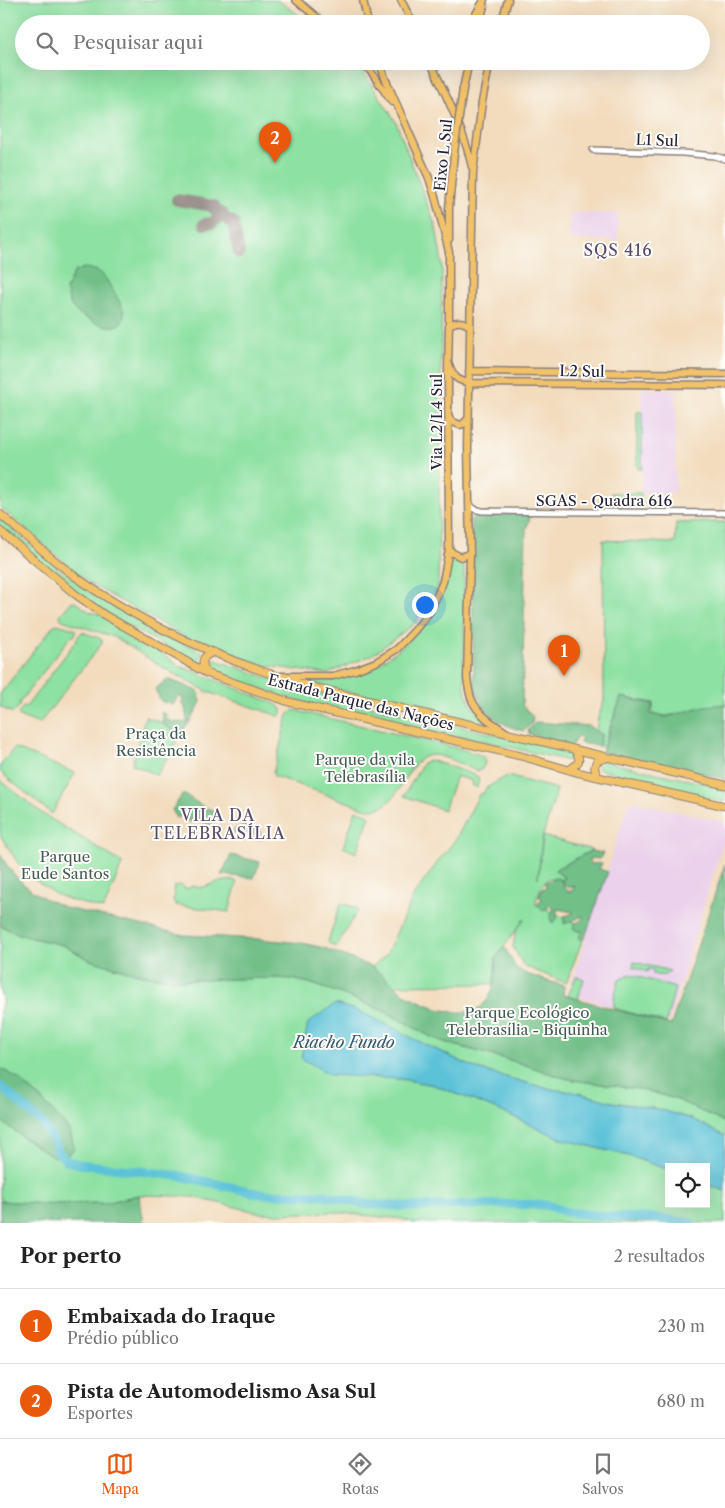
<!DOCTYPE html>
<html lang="pt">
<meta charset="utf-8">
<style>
body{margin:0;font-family:"Libre Caslon Text",serif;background:#f6f6f6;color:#222}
.controls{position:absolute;right:15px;bottom:15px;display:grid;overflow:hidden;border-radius:0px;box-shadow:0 5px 20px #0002}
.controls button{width:45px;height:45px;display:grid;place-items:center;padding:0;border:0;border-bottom:1px solid #e0e0e0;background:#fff;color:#222;font:25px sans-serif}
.you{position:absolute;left:424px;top:604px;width:18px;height:18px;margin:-12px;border:4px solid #fff;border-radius:50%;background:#1a73e8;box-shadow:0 0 0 8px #1a73e833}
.badge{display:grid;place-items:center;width:32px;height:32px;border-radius:50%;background:#ea580c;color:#fff;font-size:16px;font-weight:700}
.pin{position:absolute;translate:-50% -41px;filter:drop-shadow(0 1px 2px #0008)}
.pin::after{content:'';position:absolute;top:26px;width:18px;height:15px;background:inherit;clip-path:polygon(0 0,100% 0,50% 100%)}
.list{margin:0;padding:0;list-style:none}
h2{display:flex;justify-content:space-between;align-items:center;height:65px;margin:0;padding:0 20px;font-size:21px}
h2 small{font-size:16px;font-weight:400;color:#767676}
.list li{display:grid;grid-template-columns:32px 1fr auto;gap:15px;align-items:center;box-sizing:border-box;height:75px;padding:0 20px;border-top:1px solid #e0e0e0}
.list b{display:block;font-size:19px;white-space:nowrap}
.list p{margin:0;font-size:16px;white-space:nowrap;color:#767676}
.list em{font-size:16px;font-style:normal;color:#767676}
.icon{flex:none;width:28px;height:28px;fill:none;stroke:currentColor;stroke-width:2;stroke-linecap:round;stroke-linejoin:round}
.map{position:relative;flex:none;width:725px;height:1223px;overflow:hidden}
.search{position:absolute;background:#fff;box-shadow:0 5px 20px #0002;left:15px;right:15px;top:15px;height:55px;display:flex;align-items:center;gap:12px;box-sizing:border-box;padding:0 18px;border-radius:28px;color:#767676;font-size:19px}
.sheet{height:215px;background:#fff}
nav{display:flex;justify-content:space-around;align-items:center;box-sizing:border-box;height:70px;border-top:1px solid #e0e0e0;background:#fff;font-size:14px;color:#767676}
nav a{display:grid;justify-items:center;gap:2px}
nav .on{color:#ea580c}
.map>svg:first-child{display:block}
.built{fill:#ebd1eb}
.green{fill:#8de1a2;stroke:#58826e}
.forest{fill:#72bf88;stroke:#4a7062}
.water{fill:#5bc2d8;stroke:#3e728a}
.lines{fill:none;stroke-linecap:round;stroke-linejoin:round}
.river{stroke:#5bc2d8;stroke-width:9}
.taxiway{stroke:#8a7f7c;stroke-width:12}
.tertiary-casing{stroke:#8a7f7c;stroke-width:8}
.primary-casing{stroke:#8a7f7c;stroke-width:9}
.trunk-casing{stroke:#8a7f7c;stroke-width:9}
.tertiary{stroke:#fff;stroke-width:5}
.primary{stroke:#f2c26a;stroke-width:6}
.trunk{stroke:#f2c26a;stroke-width:7}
.primary-bridge-casing{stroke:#8a7f7c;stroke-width:9;stroke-linecap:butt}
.primary-bridge{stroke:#f2c26a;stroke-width:6}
.labels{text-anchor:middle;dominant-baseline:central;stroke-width:4;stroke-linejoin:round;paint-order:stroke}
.street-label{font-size:15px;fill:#22223b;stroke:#fdfcf7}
.park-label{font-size:15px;fill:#425b5a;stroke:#fdfcf7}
.neighbourhood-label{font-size:16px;letter-spacing:1px;fill:#5b496b;stroke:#fdfcf7}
.water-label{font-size:16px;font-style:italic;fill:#365a72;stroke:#fdfcf7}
</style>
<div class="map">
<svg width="725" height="1223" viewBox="0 0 725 1223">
<rect width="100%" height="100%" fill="#fdfcf7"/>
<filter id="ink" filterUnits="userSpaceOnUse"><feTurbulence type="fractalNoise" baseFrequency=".02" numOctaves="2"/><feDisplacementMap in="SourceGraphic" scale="10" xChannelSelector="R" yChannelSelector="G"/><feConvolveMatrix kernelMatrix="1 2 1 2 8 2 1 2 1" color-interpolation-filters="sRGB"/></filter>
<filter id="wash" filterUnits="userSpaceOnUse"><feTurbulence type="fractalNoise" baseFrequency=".0096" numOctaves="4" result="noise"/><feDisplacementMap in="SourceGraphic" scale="20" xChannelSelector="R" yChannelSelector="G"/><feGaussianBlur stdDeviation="1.12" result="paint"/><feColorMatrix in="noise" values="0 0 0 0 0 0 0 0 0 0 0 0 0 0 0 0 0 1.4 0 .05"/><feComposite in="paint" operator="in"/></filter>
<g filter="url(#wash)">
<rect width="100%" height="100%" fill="#f2dcbd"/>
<path class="built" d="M570 213H618V240H569Z
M642 389 676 390 675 493H641Z
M629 801 725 822V836L669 1022 568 994Z"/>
<path class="green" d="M0 0H277L313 24H24V61H353L362 70 396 122 436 227 442 264 438 587 414 624 372 655 327 674 262 665 192 641 89 583 0 507Z
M637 412H642V469H638L637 463Z
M611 493H641V507H611Z
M0 519C31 545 62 573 95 596 130 618 167 635 204 653L200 657 199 664 123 623 94 606 0 529Z
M725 522V705L666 716 652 713 654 703 621 697 603 747 599 746 602 734 596 731 598 718 604 701 603 540 675 543 676 523Z
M450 557 458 560 464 559V676C464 696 473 712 488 724L302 681 332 680 351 675 378 664 401 648 413 637 429 616Z
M72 601 75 602 90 612 99 614 157 649 165 656 180 666 276 704 282 709V714L279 716 208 692 164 668 114 637 62 620 61 619 60 615Z
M57 624 75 629 76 633 73 637 71 636 19 703 20 705 13 713 0 707V694L54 625Z
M82 632 99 638 102 640V643L39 724 19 716V713L24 706 26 707 76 641 77 638Z
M212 659 271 679 344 700 568 751 572 754V757L569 761 467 737H457L403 727 298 701 251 685 210 669 207 665 209 660Z
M293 710 462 749C474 755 492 753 482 769L477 771C466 767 444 755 433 755 404 754 403 813 367 809L274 776 273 773 288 715Z
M145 717 183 730 157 775 132 764Z
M14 748 75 773 52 814 0 772V766Z
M430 760 475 775 479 778 477 788 472 785 473 781 456 776 444 810 404 796 423 763Z
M602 761 725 788V802L631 779 622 775 599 769 598 765Z
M507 776 557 789 542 839 538 878 543 836 592 850 556 869V871L564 878 561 880C543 872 540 891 535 904L587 928 566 983 524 966 513 947 516 931 524 919 496 958 494 984 391 985 372 967 386 955 414 895 437 863 456 839 480 793 483 794 486 788Z
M0 780 43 814 121 862 122 864 105 906 103 909 70 900 55 894 35 880 18 863 0 835Z
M356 810 369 815 370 816 356 853 343 847Z
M235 880 237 882 229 912 176 905 173 900 175 895 173 891 174 886 181 885 186 889 193 886 200 888 218 882Z
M341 903 357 908 358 910 336 947 329 943 328 941Z
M0 925 11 931 28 937 63 945 90 960 142 975 177 980H194L274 978 292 979 309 983 342 994 390 1014 431 1037 447 1043 520 1063 557 1076 573 1080 645 1090 678 1100 725 1123V1136L692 1119 658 1109 612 1102 579 1093 545 1088 477 1069 414 1039 384 1023 366 1077 401 1079 434 1085 498 1110 562 1139 629 1156 669 1170V1204H706V1184L725 1191V1223H413L402 1219 333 1212 278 1214 261 1213 193 1197 176 1196 139 1195 105 1203 48 1204 0 1201V1120L25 1139 70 1131C47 1105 31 1086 0 1068V1011L3 1002 0 991Z
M634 962 670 971C665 977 660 976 653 974V970L648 969 647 972 633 967Z
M630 974 675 988 666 1023 614 1008V997L619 980Z
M576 976 584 979 578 999 568 996Z"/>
<path class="forest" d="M84 268C91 269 97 270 102 274 107 279 122 305 124 312 124 313 124 318 123 319 117 337 80 317 73 308 69 304 68 295 66 290L74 272Z
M483 513 531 515 526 530 522 705 533 717 532 723 524 731C496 724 480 711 474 682L471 519Z
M168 679 198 691 201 702 190 722 187 721 185 707 182 703 183 698 178 696 173 705 170 704 168 701 165 703 161 701 155 689Z
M621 697 653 704 650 714 666 717 705 706 725 704V779L602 752Z
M161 712 167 715 166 718C173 725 180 721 189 723L182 732 172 730 162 723V720L163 719Z
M536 722 589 726 601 735 599 746 580 743 582 738 577 737 571 746 529 734 528 730Z
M182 795H185L204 807 217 812 216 814 213 815 212 823 210 825 202 822 203 818 198 820 189 822 183 816 177 818 172 810Z
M247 824 259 829 261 832 260 834V840C253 832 244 831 234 834V830L241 826Z
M591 851 603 853 600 859 589 858 590 864 602 863 599 869 608 872 585 937 582 941 579 937 582 931H577L573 928 574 924 582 920 583 916 564 924V916L572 914 573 912 557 909V919L552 923 550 917 553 911V908L550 905 547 909 543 911 537 903 539 901H541L542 898 539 897 542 889 545 888 546 885 544 883 557 878 561 880 567 891H572L575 886 568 888 562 881 565 878 556 871V869Z
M0 854 8 867 19 880 32 891 48 900 66 908 184 935 258 939 302 943 324 948 372 967 406 995 438 1009 454 1012H471L481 1007 489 998 494 984 496 958 503 948H505L516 968 526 974 564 986 563 995 671 1025 725 864V1123L678 1100 645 1090 573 1080 557 1076 520 1063 447 1043 431 1037 390 1014 342 994 309 983 292 979 274 978 194 980H177L142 975 90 960 63 945 28 937 11 931 0 925Z
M231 855 260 862 254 878 221 875Z
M0 1068 19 1079 46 1104 70 1131 74 1148 68 1155 54 1157 25 1139 0 1120Z
M139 1195 144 1223H0V1201L48 1204 105 1203Z"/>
<path class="water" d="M335 1004 353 1009 384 1023 414 1039 477 1069 545 1088 579 1093 612 1102 658 1109 692 1119 725 1136V1191L706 1184V1167H669V1170L629 1156 562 1139 498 1110 434 1085 401 1079 330 1075 301 1058 308 1023Z"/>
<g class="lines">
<path class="river" d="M0 1086 41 1122 55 1143 59 1153 67 1161 79 1164 181 1176 261 1194 324 1195 365 1204 415 1207 506 1204 546 1205 567 1212 613 1217 657 1218 691 1223"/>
<path class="taxiway" d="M177 200 214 206
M211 206 233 224
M233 222 239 253
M204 224 213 223 222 213"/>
</g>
</g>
<g filter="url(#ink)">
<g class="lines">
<g class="tertiary-casing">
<path id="tertiary" d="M593 150 683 153 715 156 725 159
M469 503 474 509 482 511 725 513"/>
</g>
<g class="primary-casing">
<path id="primary" d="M296 0 325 24
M363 0 368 24
M401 0 413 24
M467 24 475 16 484 0
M479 24 484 6
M501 24 508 0
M362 61 372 73 392 102
M430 61C446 96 464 130 472 167
M490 61 482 102 473 173 468 448 470 553 467 678C468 685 469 692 471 698 477 714 493 724 506 732
M463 89 469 61
M449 240V208L454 153
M449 325C457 320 463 321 470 326
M449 365C454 377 456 380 469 383L725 385
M469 371 725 374
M449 417 453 422 460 425 463 424 468 419
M449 549 453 553 461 557 470 553
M281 676H333L355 670 376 662 397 649 415 630 430 611 443 582 449 549 448 372 449 325V252L436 200 429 178 385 78 379 61"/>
</g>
<g class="trunk-casing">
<path id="trunk" d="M0 514C24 535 48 556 73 575 147 628 233 665 320 689L725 785
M0 531 75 594 106 616 175 655 206 673 289 702 319 709 521 756 576 772 725 806
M206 672C200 660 203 656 214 652
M569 770C579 763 582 761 575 750
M598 777C595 770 593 767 597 761L606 758"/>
</g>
<use href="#tertiary" class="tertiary"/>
<use href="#primary" class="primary"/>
<use href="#trunk" class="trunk"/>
<g class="primary-bridge-casing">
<path id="primary-bridge" d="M454 153 463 89"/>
</g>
<use href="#primary-bridge" class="primary-bridge"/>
</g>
</g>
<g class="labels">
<g class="street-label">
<text transform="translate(657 140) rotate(2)">L1 Sul</text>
<text transform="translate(443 155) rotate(-84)">Eixo L Sul</text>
<text transform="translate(582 371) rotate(1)">L2 Sul</text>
<text transform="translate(436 422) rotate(-90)">Via L2/L4 Sul</text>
<text x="604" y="500">SGAS - Quadra 616</text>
<text transform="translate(361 702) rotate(14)">Estrada Parque das Nações</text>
</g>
<g class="park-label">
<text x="156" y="733">Praça da<tspan x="156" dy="17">Resistência</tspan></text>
<text x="365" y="759">Parque da vila<tspan x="365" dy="17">Telebrasília</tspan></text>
<text x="65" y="856">Parque<tspan x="65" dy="17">Eude Santos</tspan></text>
<text x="527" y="1012">Parque Ecológico<tspan x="527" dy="17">Telebrasília - Biquinha</tspan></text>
</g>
<g class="neighbourhood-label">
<text x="618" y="250">SQS 416</text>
<text x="218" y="815">VILA DA<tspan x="218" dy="18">TELEBRASÍLIA</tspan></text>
</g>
<g class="water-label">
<text x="344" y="1042">Riacho Fundo</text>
</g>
</g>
</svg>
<div class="controls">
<button><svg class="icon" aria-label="locate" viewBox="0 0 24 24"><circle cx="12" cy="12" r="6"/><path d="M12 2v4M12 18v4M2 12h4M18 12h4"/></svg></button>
</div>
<div class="you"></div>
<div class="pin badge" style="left:564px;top:676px">1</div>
<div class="pin badge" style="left:275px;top:163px">2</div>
<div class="search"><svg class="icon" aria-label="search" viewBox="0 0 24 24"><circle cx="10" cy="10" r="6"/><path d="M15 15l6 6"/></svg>Pesquisar aqui</div>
</div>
<section class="sheet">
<h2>Por perto<small>2 resultados</small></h2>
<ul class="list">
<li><span class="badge">1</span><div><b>Embaixada do Iraque</b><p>Prédio público</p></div><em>230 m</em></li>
<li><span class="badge">2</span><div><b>Pista de Automodelismo Asa Sul</b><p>Esportes</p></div><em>680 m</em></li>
</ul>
</section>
<nav>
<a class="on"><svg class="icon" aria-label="map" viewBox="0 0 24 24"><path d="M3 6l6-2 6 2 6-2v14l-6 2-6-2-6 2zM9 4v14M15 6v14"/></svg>Mapa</a>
<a><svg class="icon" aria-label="directions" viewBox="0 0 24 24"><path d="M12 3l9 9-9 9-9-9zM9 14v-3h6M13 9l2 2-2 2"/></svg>Rotas</a>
<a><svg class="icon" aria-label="saved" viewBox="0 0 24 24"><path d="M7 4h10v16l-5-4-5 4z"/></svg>Salvos</a>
</nav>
